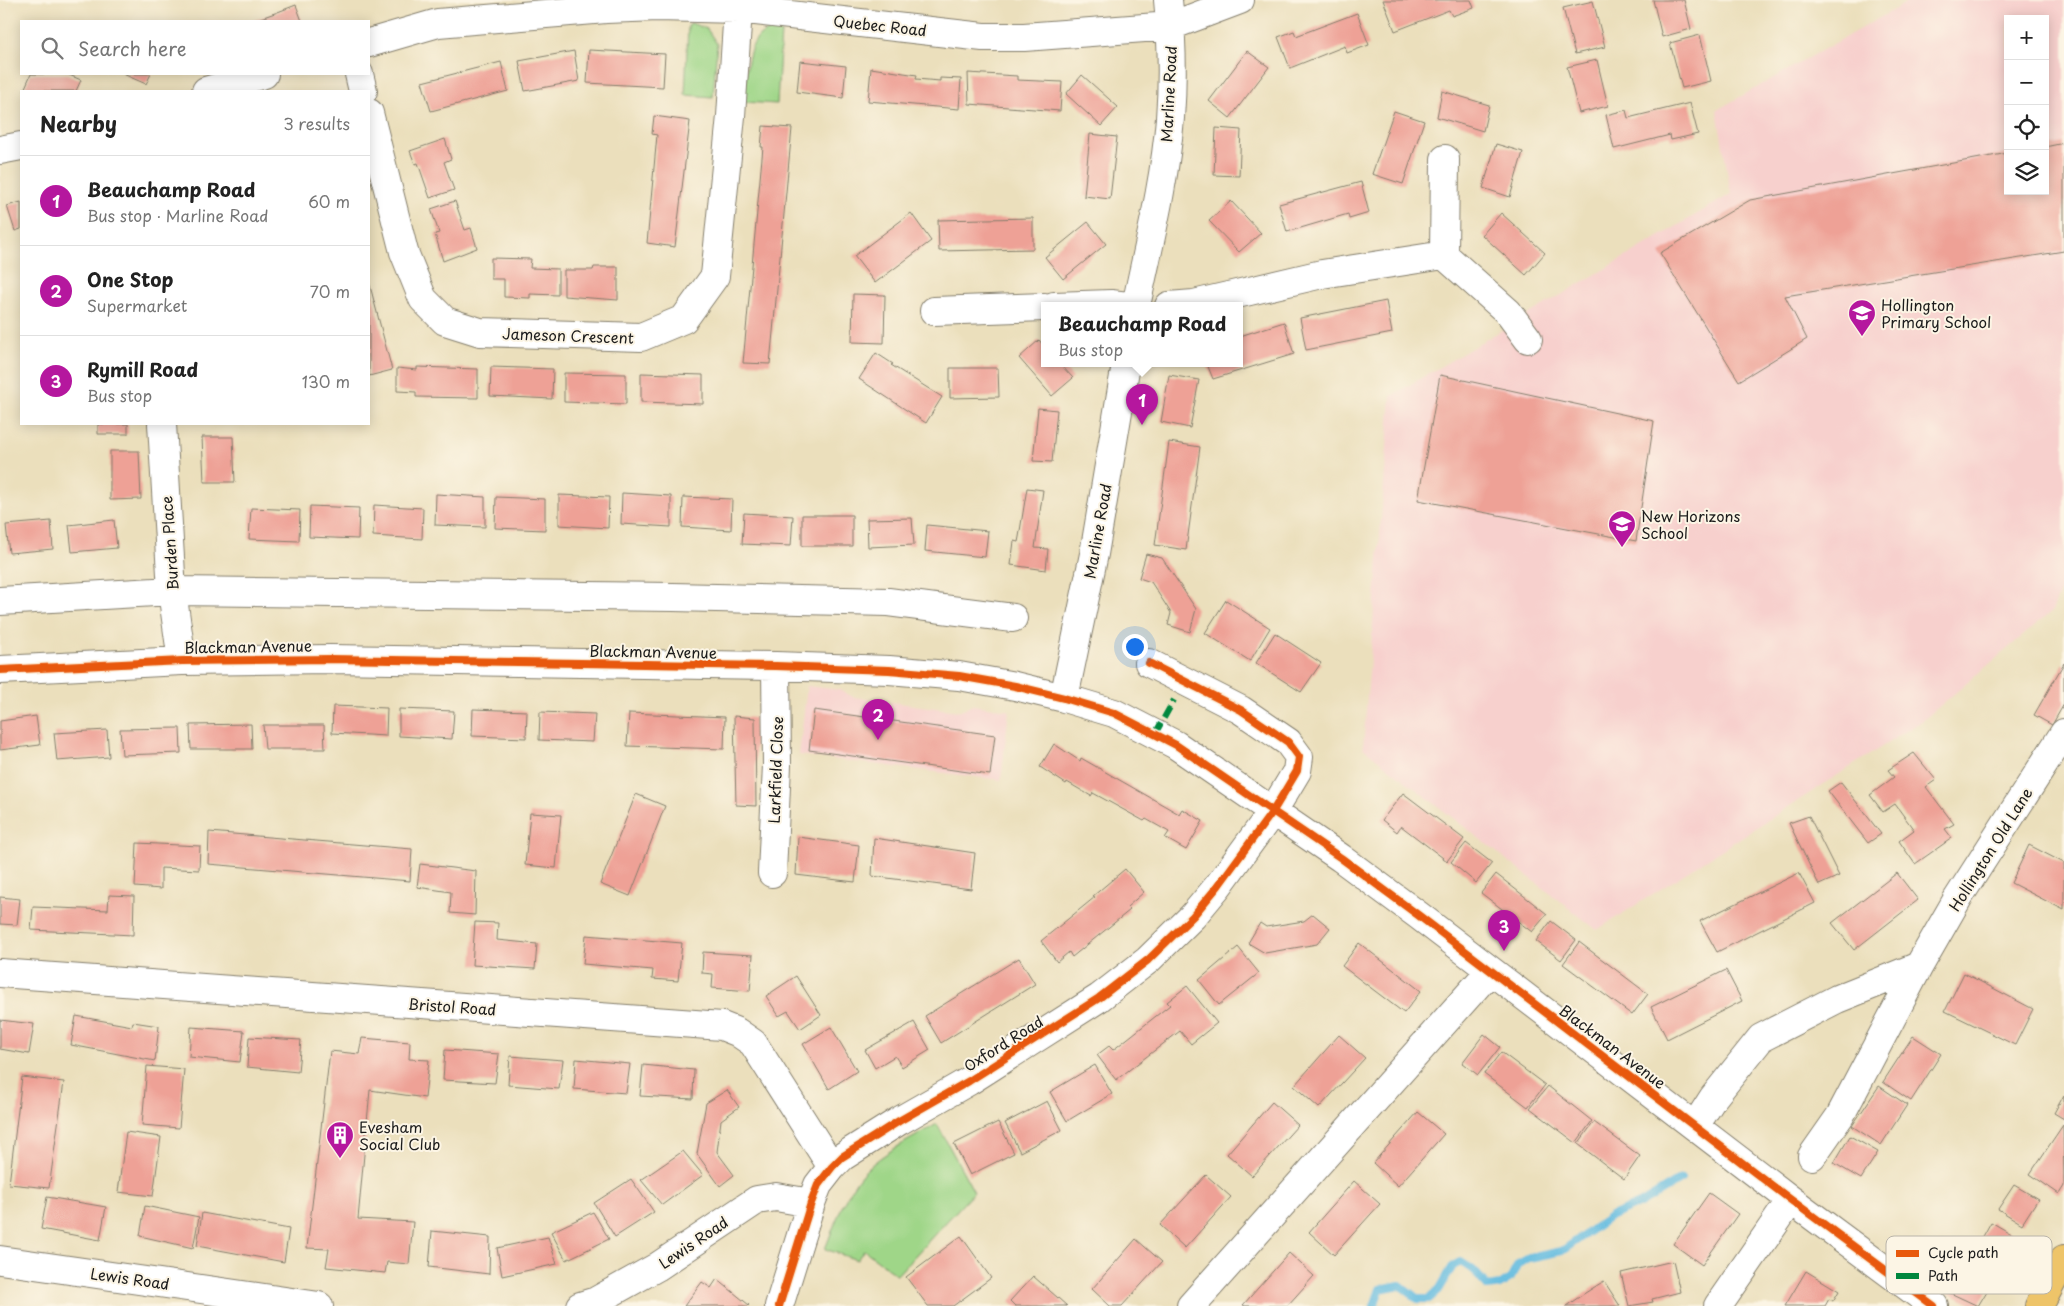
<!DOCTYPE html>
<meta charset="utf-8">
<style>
body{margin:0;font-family:"Playpen Sans",sans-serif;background:#f2f2f2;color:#222}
.controls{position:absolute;right:15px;top:15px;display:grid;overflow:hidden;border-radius:0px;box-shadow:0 2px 12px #0003}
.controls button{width:45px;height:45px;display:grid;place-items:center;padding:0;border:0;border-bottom:1px solid #e0e0e0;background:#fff;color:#222;font:25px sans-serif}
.you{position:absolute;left:1134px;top:646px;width:18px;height:18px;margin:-12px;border:4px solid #fff;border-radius:50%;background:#1a73e8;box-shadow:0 0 0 8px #1a73e833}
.badge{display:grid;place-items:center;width:32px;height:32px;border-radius:50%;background:#b5179e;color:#fff;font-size:16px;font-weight:700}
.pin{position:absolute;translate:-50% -41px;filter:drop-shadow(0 1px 2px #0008)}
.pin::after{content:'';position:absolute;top:26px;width:18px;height:15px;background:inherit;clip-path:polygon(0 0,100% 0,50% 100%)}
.popup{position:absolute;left:1041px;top:302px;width:202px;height:65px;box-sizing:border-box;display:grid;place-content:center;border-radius:0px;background:#fff;filter:drop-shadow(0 1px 4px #0005);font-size:16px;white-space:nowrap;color:#767676}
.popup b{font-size:19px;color:#222}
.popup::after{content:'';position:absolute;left:50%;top:100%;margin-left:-10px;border:10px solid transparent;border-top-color:#fff}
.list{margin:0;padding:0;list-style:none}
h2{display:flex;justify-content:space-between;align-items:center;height:65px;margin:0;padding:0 20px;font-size:21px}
h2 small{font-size:16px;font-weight:400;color:#767676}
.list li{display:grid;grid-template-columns:32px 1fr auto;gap:15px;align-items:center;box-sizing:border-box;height:90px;padding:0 20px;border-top:1px solid #e0e0e0}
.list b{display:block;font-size:19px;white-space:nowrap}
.list p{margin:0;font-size:16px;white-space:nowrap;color:#767676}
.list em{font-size:16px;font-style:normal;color:#767676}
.icon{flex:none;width:28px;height:28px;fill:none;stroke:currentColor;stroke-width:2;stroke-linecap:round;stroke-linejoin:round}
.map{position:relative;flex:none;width:2064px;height:1306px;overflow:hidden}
.search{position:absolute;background:#fff;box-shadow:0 2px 12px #0003;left:20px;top:20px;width:350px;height:55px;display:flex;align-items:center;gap:12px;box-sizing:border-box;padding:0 18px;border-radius:0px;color:#767676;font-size:19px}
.panel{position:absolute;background:#fff;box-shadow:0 2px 12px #0003;left:20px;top:90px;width:350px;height:335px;border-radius:0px}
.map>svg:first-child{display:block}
.built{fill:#f7d0cd;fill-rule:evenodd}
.green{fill:#9fd688;stroke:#5e7952}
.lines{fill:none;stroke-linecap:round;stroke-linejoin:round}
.stream{stroke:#62bbe0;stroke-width:8}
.building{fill:#eea196}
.minor-casing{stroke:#847e6c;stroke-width:30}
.major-casing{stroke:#847e6c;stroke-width:30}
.minor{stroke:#fff;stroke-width:28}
.major{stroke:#eec469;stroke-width:28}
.quiet{stroke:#00873e;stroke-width:6;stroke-dasharray:12 6;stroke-linecap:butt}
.cycleway-casing{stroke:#fcf5e5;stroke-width:11}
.cycleway{stroke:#e8590c;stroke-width:8}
.labels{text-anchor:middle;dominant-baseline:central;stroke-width:4;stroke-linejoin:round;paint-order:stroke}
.street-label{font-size:15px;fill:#1c1c1c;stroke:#fcf5e5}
.poi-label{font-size:15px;fill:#1c1c1c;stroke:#fcf5e5;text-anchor:start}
.key{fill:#fcf5e5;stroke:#b9b4a9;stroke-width:1}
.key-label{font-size:14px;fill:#1c1c1c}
</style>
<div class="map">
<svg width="2064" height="1306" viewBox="0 0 2064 1306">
<rect width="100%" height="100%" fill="#fcf5e5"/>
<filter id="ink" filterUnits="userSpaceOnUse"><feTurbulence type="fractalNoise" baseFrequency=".02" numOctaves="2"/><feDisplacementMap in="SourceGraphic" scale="10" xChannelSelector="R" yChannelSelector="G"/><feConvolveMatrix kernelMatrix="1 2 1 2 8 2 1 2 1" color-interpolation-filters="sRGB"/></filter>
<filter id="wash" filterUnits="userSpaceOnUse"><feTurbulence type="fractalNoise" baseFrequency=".0096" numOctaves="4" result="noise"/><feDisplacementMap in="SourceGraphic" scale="20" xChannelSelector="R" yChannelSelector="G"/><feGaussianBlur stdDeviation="1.12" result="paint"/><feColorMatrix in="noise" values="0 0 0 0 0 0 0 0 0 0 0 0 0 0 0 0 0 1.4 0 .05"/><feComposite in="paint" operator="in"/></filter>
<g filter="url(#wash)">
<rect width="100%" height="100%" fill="#ebdfbc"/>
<path class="built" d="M1911 0H2064V583L2052 611 1922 721 1597 930 1363 748 1391 396 1731 194 1717 110ZM2008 19H2045V191H2008Z
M807 686 840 690 853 697 958 711 973 705 1009 710 1001 780 799 755Z"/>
<path class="green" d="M691 23 707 29 717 44 713 97 685 95 688 26Z
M776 29 781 32 777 104 744 102C747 77 743 32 776 29Z
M937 1124 974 1192 897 1275 864 1250 857 1260 825 1249C835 1224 845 1193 863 1173 881 1153 914 1138 937 1124Z"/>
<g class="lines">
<path class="stream" d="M1374 1306 1380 1289 1400 1285 1418 1299H1429L1439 1290 1453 1266 1461 1262 1473 1270 1488 1287 1500 1285 1511 1278 1518 1264 1529 1258 1562 1251 1611 1216 1640 1204 1681 1179"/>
</g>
<g id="blocks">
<path class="building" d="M1383 0H1471L1474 8 1452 16 1449 10 1395 31Z
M1653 0H1684L1691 29 1662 37Z
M1593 1 1605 47 1575 54 1563 8Z
M296 5 302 21H252L275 13Z
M1357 13 1369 45 1347 53 1345 46 1290 68 1278 37 1294 31 1296 36Z
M1700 35 1711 81 1682 88 1670 43Z
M589 50 665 54 663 87 587 83Z
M574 51 579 81 525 91 519 61Z
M1247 51 1269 67 1230 118 1209 101Z
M1597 60 1608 106 1579 113 1567 67Z
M800 61 846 66 843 98 797 92Z
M501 62 508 91 431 111 422 82Z
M871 68 917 75 916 79 940 81V78L961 79 959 109 868 101Z
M968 73 1017 76V80L1062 82 1060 111 969 104Z
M31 74H67L81 80 76 91H27L24 90Z
M123 74H151L146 84Z
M1082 75 1118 107 1101 126 1066 94Z
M1442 91 1489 105 1483 131 1437 117Z
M1690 103 1698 134 1671 140 1670 135 1614 149 1606 115 1626 110 1628 118Z
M1394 111 1424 121 1403 184 1372 174Z
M654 116 690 121 675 247 647 243 657 135 652 134Z
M763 126 792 128 770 364 743 363 763 147H761Z
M1216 128 1241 130 1239 176 1214 175Z
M1090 134 1117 137 1110 199 1084 196Z
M445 139 451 159 444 162 454 190 430 198 418 163 415 164 410 151Z
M2064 143V251L1785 296 1807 339 1739 381 1660 253 1750 200 2008 153V191H2045V147Z
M1496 144 1523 152 1510 197 1483 188Z
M1361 182 1369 213 1349 219 1348 214 1287 232 1279 204Z
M455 201 465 230 471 228 477 248 443 261 435 234 439 233 431 209Z
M1231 201 1261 233 1239 252 1209 221Z
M21 202V229L15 231 7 206Z
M911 213 931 241 875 283 854 256Z
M1501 213 1545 253 1526 275 1482 235Z
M1033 218V249L939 251 938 220Z
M1088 222 1106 244 1063 279 1045 257Z
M491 258 531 259 530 268 558 269V295L530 294V298L504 297V279H491Z
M594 267H618V300L564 296V270H593Z
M369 282 392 370 369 376Z
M853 294 885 295 884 343 852 342Z
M1386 301 1392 333 1306 350 1300 318Z
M1284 322 1294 354 1213 379 1207 364H1240V336Z
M1039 340 1044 346V364H1060L1073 378 1052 396 1019 358Z
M876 353 893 364 891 365 942 397 926 423 859 379Z
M417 367 478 369V398L416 397V392L397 391V368L417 370Z
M491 367 553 369 552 399 490 396Z
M950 368H998L999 397 950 398Z
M564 373 626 374V404L564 402Z
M641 373 703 375V404L641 402Z
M1169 375 1199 380 1190 428 1161 422Z
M1440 375 1654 421 1636 541 1418 500Z
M1038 408 1057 410 1052 462 1033 461Z
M98 424H128V434H98Z
M202 437H233L235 482H204Z
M1169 442 1200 447 1186 550 1155 545Z
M110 451H139L141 499 110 500Z
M1027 488 1043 490 1035 548 1048 549 1046 570 1011 565 1014 541 1018 542 1019 537Z
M622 493 671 496V527L621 524Z
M436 494 485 497V527L435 525Z
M559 495 609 497 608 528 559 525Z
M496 497 545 499V530L495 528Z
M683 497 732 499 731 530 682 527Z
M374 505 423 508 422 539 373 536Z
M310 506 359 508 358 539 309 537Z
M251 508 300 510 299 541 249 539Z
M744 513 793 516 791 546 742 544Z
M802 515H852V546H802Z
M912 518 914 545 868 547 867 519Z
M114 520 117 548 72 552 69 525Z
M51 521 53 549 9 553 6 525Z
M927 525 988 531 985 557 925 551Z
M1146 554 1162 558 1196 609 1190 632 1168 625 1171 613 1151 582 1139 578Z
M1226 600 1270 628 1250 661 1205 633Z
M1275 633 1321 663 1301 692 1256 663Z
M2064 663V704L2052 725 2034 715Z
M333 706 387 708 386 736 332 733Z
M399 709 454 711 452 739 399 736Z
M473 709 527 711 526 738 472 736Z
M814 710 995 735 990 775 809 750Z
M540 712 595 714 593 742 539 740Z
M629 713 725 717 724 749 627 746Z
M36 716 40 745 0 750V721Z
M734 716 755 718 756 806 736 805Z
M251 724 252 749H191L190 725Z
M263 725H324L325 749H265Z
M180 728 181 753 122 755 120 729Z
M107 730 109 757 57 761 54 733Z
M1054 744 1080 761 1081 758 1179 814 1182 809 1203 821 1186 850 1165 838 1169 832 1146 819 1144 821 1093 793 1091 796 1067 782 1066 784 1040 767Z
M1914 753 1936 780 1926 787 1954 824 1945 829 1952 838 1915 864 1899 841 1914 830 1895 804 1883 812 1870 795 1894 777 1888 770Z
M1841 782 1881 834 1868 843 1828 791Z
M1403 793 1464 839 1447 861 1401 826 1397 832 1382 820Z
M636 794 665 806 630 896 600 884Z
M530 813 561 815 556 868 525 865Z
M1809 816 1839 876 1819 885 1789 823Z
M209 832 412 849 410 881 208 864Z
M798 837 859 845 855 882 796 875Z
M874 838 975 853 971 889 872 876Z
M137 843 200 846 199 870 161 868V889L135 887Z
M1466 843 1492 863 1476 883 1451 862Z
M2029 845 2064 863V910L2011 883Z
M420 864 476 871 475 915 450 913 451 892 417 887Z
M1125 869 1144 892 1127 907 1130 910 1072 957 1069 952 1057 962 1041 941 1095 897 1093 896Z
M1799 873 1815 903 1717 952 1700 921Z
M1897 873 1918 900 1854 950 1832 923Z
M1496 874 1547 914 1532 932 1481 893Z
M109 895 134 896 133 935 31 930 33 907 108 910Z
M0 897 20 899 17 925 0 924Z
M1313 914 1330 928 1317 944 1265 953 1248 943 1260 923 1266 927 1304 921Z
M1551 921 1576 940 1561 960 1536 941Z
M475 922 498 923 497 940 537 944 535 969 472 965Z
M586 935 682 943 678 981 652 979 653 970 583 964Z
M1579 942 1648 994 1632 1015 1563 964Z
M1359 943 1421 991 1404 1013 1342 966Z
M1238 947 1259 973 1219 1005 1199 980Z
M703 952 753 955 750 991 712 988 713 974 702 973Z
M1019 958 1035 984 941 1043 925 1016Z
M1726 970 1742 1001 1667 1039 1651 1007Z
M1964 973 2033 1009 2015 1045 1945 1011Z
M796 976 821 1015 800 1029 788 1011 779 1016 766 996Z
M1187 986 1217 1023 1191 1044 1180 1031 1116 1080 1097 1055 1109 1046 1113 1050 1170 1005 1167 1002Z
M76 1016 132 1026 133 1022 159 1026 155 1061 71 1045Z
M0 1020 34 1024 29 1054 0 1049Z
M914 1022 930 1050 902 1067 895 1056 875 1068 865 1050Z
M191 1027 244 1031 240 1062 189 1057Z
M831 1027 857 1071 829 1089 803 1044Z
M1484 1034 1500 1047 1478 1075 1462 1063Z
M1339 1035 1365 1058 1319 1108 1294 1086Z
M1913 1036 1941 1054 1911 1101 1883 1082Z
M249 1037 301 1040 298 1072 247 1067Z
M362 1038 410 1042 409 1059 429 1060 425 1098 370 1090 358 1219 413 1222 409 1264 387 1262 385 1273 326 1267 329 1249 307 1248 330 1051 359 1054Z
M445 1050 499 1054 495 1083 443 1080Z
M1501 1052 1545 1085 1528 1107 1484 1074Z
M510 1056 563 1060 559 1089 508 1085Z
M576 1059 630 1064 626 1093 574 1089Z
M643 1065 694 1070 693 1099 640 1096Z
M1095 1065 1112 1094 1067 1121 1050 1092Z
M147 1066 184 1069 179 1128 142 1125Z
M22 1077 64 1082 49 1188 9 1184Z
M1548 1086 1592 1121 1576 1143 1530 1108Z
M1879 1086 1907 1105 1881 1145 1852 1126Z
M727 1090 739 1107 721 1120 717 1152 734 1175 720 1186 697 1154 706 1103Z
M2064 1095V1119L2054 1113Z
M1047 1101 1062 1130 1020 1152 1005 1123Z
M1272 1102 1298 1125 1252 1176 1227 1154Z
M1418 1112 1444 1134 1398 1186 1373 1163Z
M998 1122 1014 1153 970 1175 954 1144Z
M1594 1122 1640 1156 1624 1179 1578 1144Z
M2063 1125 2064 1186 2059 1194 2030 1174Z
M126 1132 161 1137 153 1196 118 1192Z
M1850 1136 1878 1152 1861 1179 1834 1163Z
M683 1151 703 1175 662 1205 641 1180Z
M1206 1175 1231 1197 1185 1248 1160 1225Z
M631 1179 654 1212 615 1237 594 1203Z
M1354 1181 1380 1204 1334 1255 1309 1232Z
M2014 1185 2038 1199 2022 1224 1998 1209Z
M1709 1193 1738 1214 1702 1265 1673 1244Z
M47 1197 106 1207 100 1240 41 1229Z
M145 1206 199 1217 193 1248 140 1236Z
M593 1212 609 1239 566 1260 551 1232Z
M202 1213 289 1229 284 1262 197 1246Z
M1991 1222 2017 1237 2001 1264 1975 1251Z
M432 1231 490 1237 489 1274 429 1267Z
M961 1236 991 1278 953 1306H928L906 1277Z
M548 1237 557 1264 502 1276 497 1248Z
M1136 1239 1162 1262 1122 1306H1110L1092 1289Z
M1289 1253 1314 1276 1287 1306H1245L1243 1305Z
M1968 1260 1996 1276 1978 1306 1948 1292Z
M1673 1261 1680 1292 1652 1299 1653 1302 1629 1306 1621 1273Z
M1806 1271 1839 1291 1833 1301 1829 1299 1825 1306H1785Z
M1033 1276 1058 1298 1067 1306H1015L1010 1301Z
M717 1279 749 1305 748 1306H684L702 1282 711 1288Z
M1604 1281 1620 1306H1566L1582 1295Z"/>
</g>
</g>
<g filter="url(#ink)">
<use href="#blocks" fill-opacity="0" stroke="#847e6c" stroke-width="1"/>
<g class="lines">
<g class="minor-casing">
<path id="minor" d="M369 43 438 23 606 9 658 7 738 9 983 37H1024L1171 26 1240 0
M359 74 363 91
M206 91 264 74
M369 113 404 252 423 299 445 321 480 332 641 337 684 319 715 276 731 116 738 9
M0 150 21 146
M1444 255 1508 312 1528 339
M1054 306 1111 304 1128 306
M1136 306C1149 244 1165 181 1170 118 1173 80 1172 39 1168 0
M1169 306 1194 304 1322 274 1444 255 1445 159
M934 311 1044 307
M162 424 172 591 182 661
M0 601 172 591 673 597 888 602 1013 618
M0 670 182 661 331 659 776 666 889 670 959 676 1015 686 1064 698 1114 713 1176 745 1341 858 1418 915 1791 1200 1934 1306
M1064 698 1094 554 1126 364
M772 873 777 765 776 666
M0 973 722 1026 737 1032 753 1043 832 1167
M1695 1126 1713 1098 1761 1038 1837 999 1919 966
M1812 1156 1840 1116 1919 966 1958 898 2064 733
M0 1260 319 1306
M580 1306 596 1301 657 1267 757 1200 776 1197 811 1203
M779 1306 811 1203 818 1185 832 1167 842 1157 899 1121 969 1081 1099 998 1148 960 1193 916 1218 886 1273 811 1297 771 1299 757 1288 742 1241 710 1149 663
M1191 1306 1490 971
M1718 1306 1791 1200"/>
</g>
<g class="major-casing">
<path id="major" d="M2039 1306 2064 1259"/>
</g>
<use href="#minor" class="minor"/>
<use href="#major" class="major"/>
<path class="quiet" d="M1155 734 1174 700"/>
<g class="cycleway-casing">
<path id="cycleway" d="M0 670 182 661 331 659 776 666 889 670 959 676 1015 686 1064 698 1114 713 1176 745 1341 858 1418 915 1791 1200 1934 1306
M779 1306 811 1203 818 1185 832 1167 842 1157 899 1121 969 1081 1099 998 1148 960 1193 916 1218 886 1273 811 1297 771 1299 757 1288 742 1241 710 1149 663"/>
</g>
<use href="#cycleway" class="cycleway"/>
</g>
</g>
<defs>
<g id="school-pin" transform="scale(1.4375)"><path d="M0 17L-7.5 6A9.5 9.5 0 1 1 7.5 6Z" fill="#b5179e" stroke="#fcf5e5"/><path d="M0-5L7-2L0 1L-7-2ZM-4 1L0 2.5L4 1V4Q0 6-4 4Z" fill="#fff"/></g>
<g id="building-pin" transform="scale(1.4375)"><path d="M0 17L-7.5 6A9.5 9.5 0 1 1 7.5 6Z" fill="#b5179e" stroke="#fcf5e5"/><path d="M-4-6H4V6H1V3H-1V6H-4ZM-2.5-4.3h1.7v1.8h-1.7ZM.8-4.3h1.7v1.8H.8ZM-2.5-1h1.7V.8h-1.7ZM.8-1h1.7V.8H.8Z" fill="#fff"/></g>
</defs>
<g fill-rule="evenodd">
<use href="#school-pin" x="1862" y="313"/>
<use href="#school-pin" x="1622" y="524"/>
<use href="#building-pin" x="340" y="1135"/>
</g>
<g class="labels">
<g class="street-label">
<text transform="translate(880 25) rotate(6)">Quebec Road</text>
<text transform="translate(1168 94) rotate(-87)">Marline Road</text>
<text transform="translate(568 335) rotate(2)">Jameson Crescent</text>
<text transform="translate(1097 531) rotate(-80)">Marline Road</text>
<text transform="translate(169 543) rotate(-94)">Burden Place</text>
<text transform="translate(248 646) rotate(-1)">Blackman Avenue</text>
<text transform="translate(653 651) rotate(1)">Blackman Avenue</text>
<text transform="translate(775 770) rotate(-88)">Larkfield Close</text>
<text transform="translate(1990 849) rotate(-58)">Hollington Old Lane</text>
<text transform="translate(452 1006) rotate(4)">Bristol Road</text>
<text transform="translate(1003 1043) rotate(-32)">Oxford Road</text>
<text transform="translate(1613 1046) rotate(37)">Blackman Avenue</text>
<text transform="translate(693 1242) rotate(-34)">Lewis Road</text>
<text transform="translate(130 1278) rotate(8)">Lewis Road</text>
</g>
<g class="poi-label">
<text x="1881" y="304">Hollington<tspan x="1881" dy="17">Primary School</tspan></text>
<text x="1641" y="515">New Horizons<tspan x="1641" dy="17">School</tspan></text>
<text x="359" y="1126">Evesham<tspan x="359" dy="17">Social Club</tspan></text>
</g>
</g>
<rect x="1886" y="1236" width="166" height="58" rx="8" class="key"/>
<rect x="1896" y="1250" width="23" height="7" fill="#e8590c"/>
<rect x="1896" y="1273" width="23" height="6" fill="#00873e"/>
<g class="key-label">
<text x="1928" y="1258">Cycle path</text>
<text x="1928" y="1281">Path</text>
</g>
</svg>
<div class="controls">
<button>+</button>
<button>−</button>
<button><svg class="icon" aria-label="locate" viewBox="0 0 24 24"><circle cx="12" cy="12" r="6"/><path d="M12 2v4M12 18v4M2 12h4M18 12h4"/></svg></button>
<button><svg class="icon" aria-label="layers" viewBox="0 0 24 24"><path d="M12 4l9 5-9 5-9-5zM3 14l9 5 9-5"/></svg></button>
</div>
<div class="you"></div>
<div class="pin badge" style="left:1142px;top:425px">1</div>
<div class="popup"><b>Beauchamp Road</b>Bus stop</div>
<div class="pin badge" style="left:878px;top:740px">2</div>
<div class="pin badge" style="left:1504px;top:951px">3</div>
<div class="search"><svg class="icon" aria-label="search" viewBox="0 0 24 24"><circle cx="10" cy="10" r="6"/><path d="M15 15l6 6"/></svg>Search here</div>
<section class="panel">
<h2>Nearby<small>3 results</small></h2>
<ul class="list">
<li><span class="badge">1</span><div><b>Beauchamp Road</b><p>Bus stop · Marline Road</p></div><em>60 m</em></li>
<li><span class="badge">2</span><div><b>One Stop</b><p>Supermarket</p></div><em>70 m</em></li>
<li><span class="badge">3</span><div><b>Rymill Road</b><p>Bus stop</p></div><em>130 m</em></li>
</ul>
</section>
</div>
